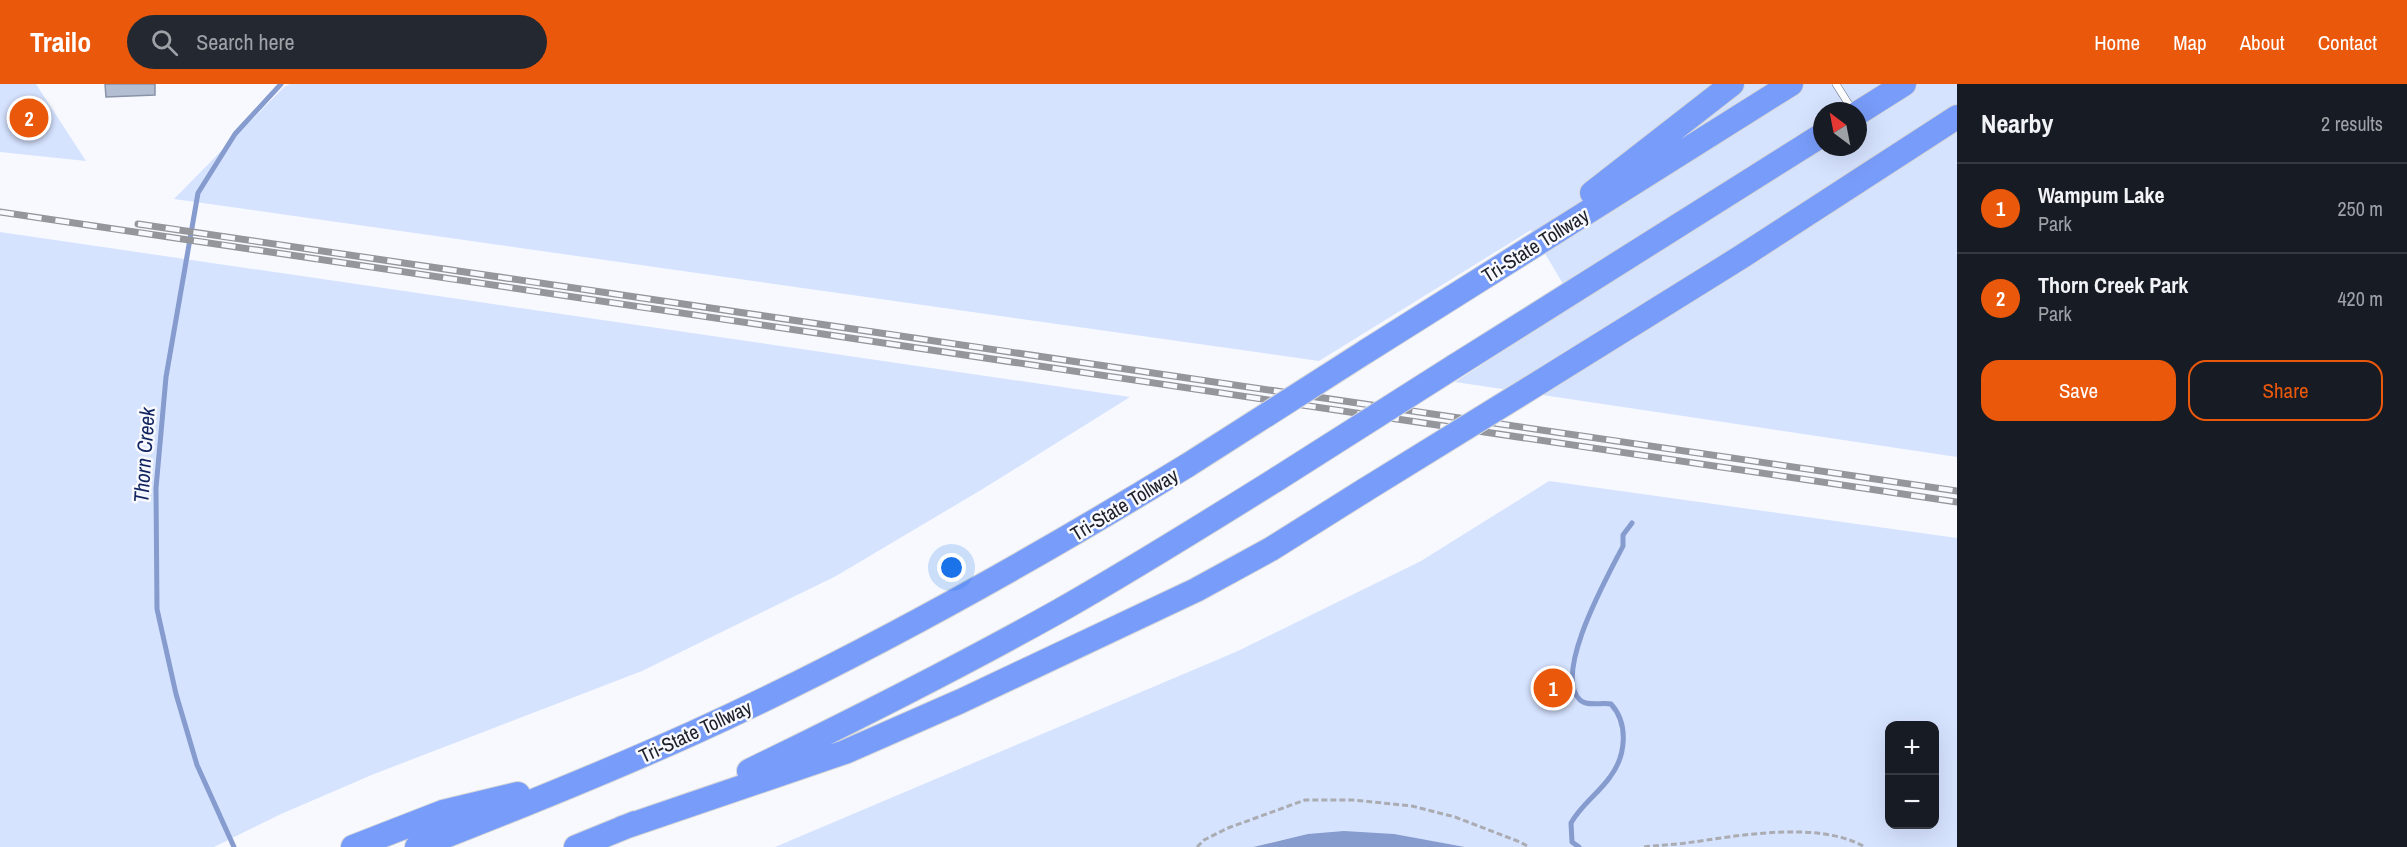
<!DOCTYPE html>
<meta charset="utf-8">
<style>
body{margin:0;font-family:"Archivo Narrow",sans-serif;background:#242831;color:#f1f3f6}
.controls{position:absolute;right:18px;bottom:18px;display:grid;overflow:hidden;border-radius:12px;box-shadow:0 6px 24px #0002}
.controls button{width:54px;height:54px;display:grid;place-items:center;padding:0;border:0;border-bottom:2px solid #363941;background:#171b24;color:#f1f3f6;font:30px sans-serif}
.compass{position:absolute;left:1813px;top:18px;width:54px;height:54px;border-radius:50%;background:#171b24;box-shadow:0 6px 24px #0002;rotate:328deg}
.you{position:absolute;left:952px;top:484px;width:21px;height:21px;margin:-15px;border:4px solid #fff;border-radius:50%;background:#1a73e8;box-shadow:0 0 0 9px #1a73e833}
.badge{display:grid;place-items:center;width:39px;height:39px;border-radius:50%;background:#ea580c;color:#fff;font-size:20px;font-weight:700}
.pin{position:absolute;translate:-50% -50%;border:3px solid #fff;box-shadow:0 2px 6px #0006}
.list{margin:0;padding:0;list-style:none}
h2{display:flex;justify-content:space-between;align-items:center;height:78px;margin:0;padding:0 24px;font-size:26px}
h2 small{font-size:20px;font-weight:400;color:#9ea1a6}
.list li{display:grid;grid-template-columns:39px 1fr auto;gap:18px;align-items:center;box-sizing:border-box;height:90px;padding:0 24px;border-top:2px solid #363941}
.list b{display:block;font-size:22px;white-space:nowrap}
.list p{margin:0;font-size:20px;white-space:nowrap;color:#9ea1a6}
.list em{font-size:20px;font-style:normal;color:#9ea1a6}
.actions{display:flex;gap:12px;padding:18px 24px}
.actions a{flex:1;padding:14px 0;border:2px solid #ea580c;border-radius:18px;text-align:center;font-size:21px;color:#ea580c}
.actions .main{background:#ea580c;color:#fff}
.icon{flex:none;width:33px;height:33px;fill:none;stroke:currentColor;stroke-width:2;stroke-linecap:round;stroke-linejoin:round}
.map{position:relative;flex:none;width:1957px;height:763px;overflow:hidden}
header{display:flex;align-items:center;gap:36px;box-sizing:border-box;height:84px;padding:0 30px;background:#ea580c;color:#fff}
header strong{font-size:28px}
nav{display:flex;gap:33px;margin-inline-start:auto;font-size:21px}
.search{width:420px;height:54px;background:#242831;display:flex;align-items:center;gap:15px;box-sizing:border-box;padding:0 21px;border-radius:33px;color:#9ea1a6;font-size:22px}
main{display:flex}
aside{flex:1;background:#171b24}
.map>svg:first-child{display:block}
.green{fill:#d6e3ff;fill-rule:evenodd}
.water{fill:#869bce}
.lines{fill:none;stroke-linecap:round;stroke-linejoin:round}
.stream{stroke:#869bce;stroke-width:5}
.building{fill:#b4bed3;stroke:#8992a6;stroke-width:1.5}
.lane-casing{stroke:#717a8e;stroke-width:8}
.highway-casing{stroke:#d6d7d8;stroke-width:26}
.path{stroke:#aaacb2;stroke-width:3;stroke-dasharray:6 3;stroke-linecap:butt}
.lane{stroke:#fff;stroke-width:7}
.highway{stroke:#789cf9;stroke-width:24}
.rail-casing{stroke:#94969c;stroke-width:7}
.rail{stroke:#f7f9fe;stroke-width:4.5;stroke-dasharray:14;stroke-linecap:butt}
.highway-bridge-casing{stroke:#d6d7d8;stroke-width:26;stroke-linecap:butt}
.highway-bridge{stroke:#789cf9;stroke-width:24}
.labels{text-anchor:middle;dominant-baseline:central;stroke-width:5;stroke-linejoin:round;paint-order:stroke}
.street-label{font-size:20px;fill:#1d2028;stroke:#f7f9fe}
.water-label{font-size:21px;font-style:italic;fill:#122560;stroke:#f7f9fe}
</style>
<header>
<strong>Trailo</strong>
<div class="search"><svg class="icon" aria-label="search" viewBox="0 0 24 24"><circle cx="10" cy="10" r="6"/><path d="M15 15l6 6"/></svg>Search here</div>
<nav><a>Home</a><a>Map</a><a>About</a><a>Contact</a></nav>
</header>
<main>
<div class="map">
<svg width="1957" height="763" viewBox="0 0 1957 763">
<rect width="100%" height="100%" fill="#f7f9fe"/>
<path class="green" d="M0 0H36L86 77 0 68Z
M290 0H1957V373L1455 298 1575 220 1531 146 1319 277 174 115 284 3ZM1822 27H1858V63H1822Z
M0 148 1130 313 981 406 836 492 642 587 374 690 281 730 214 763H0Z
M1549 397 1957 454V763H1465C1387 749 1331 740 1253 763H775L1238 567 1421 477ZM1890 642H1934V740H1890Z"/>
<path class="water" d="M1344 747 1394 750 1465 763H1253L1308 750Z"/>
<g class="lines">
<path class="stream" d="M234 763 197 681 176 610 157 525 156 404 166 293 198 109 235 50 281 0
M1579 763 1572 758 1571 739C1581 721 1598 710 1610 693 1626 672 1629 640 1611 620 1602 618 1587 623 1580 616 1552 589 1609 490 1623 462V451L1632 439"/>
</g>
<path class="building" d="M105 0H155V11L106 13Z"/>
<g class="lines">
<g class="lane-casing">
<path id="lane" d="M1836 0 1853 27"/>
</g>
<g class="highway-casing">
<path id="highway" d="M1858 29 1904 0
M1592 109 1732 0
M1365 268 1791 0
M1455 282 1822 51
M1540 298 1741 173 1957 33
M749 687C854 636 957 584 1059 527 1133 485 1205 440 1277 395
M622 744 845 668 961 617 1196 506 1271 465 1365 406
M353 763 443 728 518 710
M417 763C510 727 602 690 693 649 864 571 1028 479 1188 381
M576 763 635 739"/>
</g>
<path class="path" d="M1197 763 1204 756 1228 744 1305 716H1353L1412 722 1455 733 1520 758 1529 763
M1644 763C1658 761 1672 761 1686 759 1738 752 1817 736 1865 763"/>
<use href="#lane" class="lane"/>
<use href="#highway" class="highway"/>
<g class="rail-casing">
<path id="rail" d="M0 128 1957 418
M138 140 1957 407"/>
</g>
<use href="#rail" class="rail"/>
<g class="highway-bridge-casing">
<path id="highway-bridge" d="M1188 381 1365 268
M1277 395 1455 282
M1365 406 1540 298"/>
</g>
<use href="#highway-bridge" class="highway-bridge"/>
</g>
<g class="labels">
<g class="street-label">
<text transform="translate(1535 161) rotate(-32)">Tri-State Tollway</text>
<text transform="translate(1124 420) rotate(-31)">Tri-State Tollway</text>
<text transform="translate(695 647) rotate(-25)">Tri-State Tollway</text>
</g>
<g class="water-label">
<text transform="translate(144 371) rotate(-86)">Thorn Creek</text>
</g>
</g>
</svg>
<div class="controls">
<button>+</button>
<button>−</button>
</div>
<svg class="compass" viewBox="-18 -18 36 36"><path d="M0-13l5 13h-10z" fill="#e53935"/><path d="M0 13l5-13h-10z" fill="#9ea1a6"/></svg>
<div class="you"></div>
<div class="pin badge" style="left:1553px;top:604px">1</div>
<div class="pin badge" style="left:29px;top:34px">2</div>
</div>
<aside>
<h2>Nearby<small>2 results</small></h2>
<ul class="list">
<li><span class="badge">1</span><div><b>Wampum Lake</b><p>Park</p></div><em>250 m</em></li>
<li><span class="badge">2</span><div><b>Thorn Creek Park</b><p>Park</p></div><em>420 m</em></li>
</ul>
<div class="actions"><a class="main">Save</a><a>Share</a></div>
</aside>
</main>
